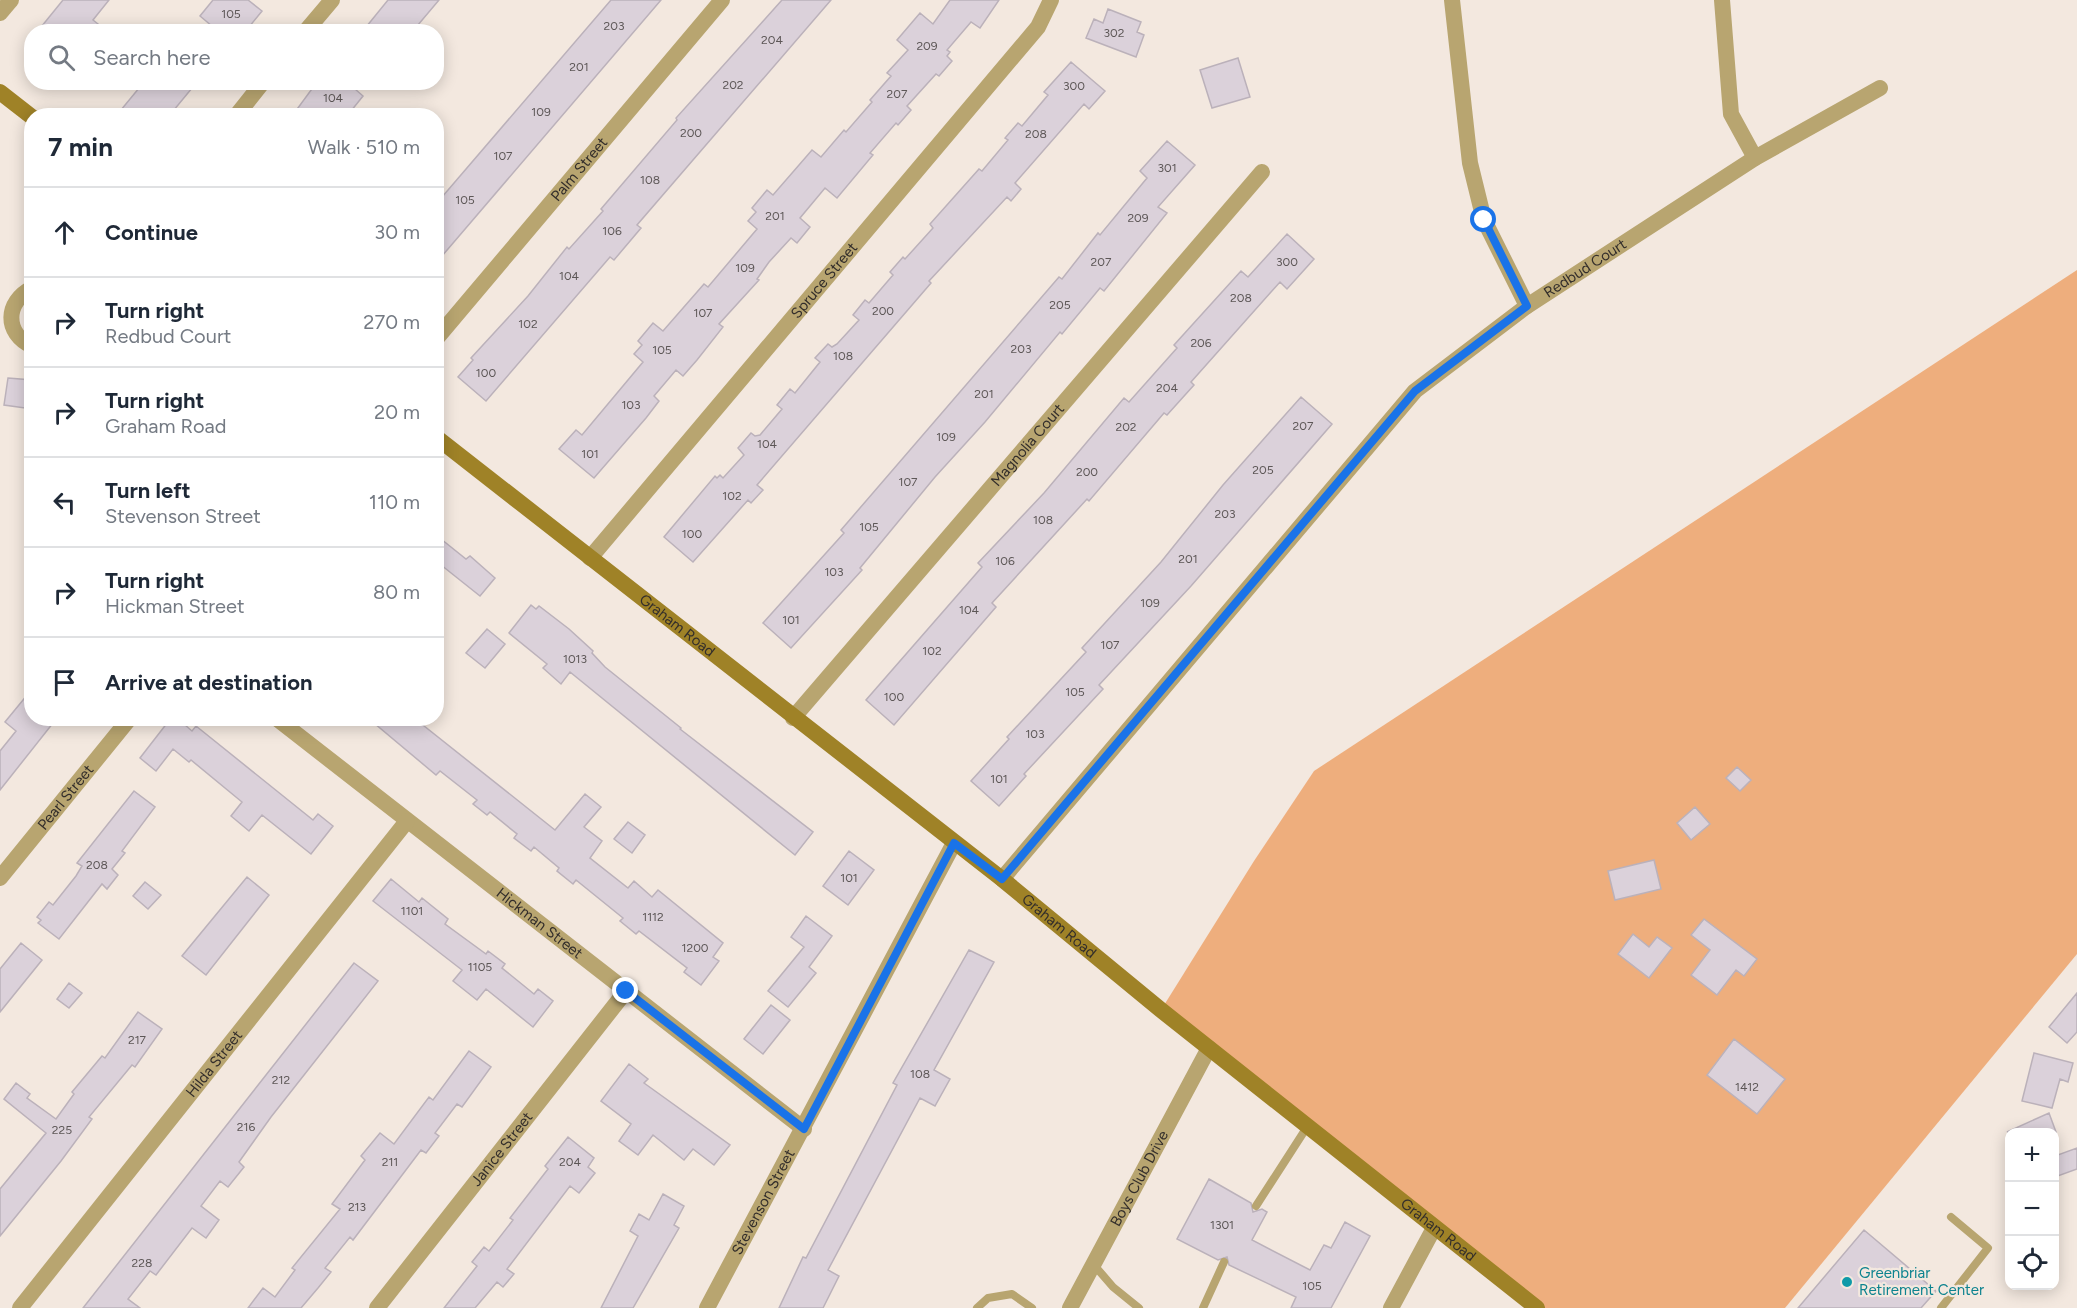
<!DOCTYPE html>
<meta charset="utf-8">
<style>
body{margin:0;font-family:Figtree,sans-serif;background:#f6f6f7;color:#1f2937}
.controls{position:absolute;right:18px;bottom:18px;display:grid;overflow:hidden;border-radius:12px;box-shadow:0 3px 15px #0003}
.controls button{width:54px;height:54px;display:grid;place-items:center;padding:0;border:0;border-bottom:2px solid #e0e1e3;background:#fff;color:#1f2937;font:30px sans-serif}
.stop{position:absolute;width:18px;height:18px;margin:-14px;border:4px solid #1a73e8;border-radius:50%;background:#fff}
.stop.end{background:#1a73e8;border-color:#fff;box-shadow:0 2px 6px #0008}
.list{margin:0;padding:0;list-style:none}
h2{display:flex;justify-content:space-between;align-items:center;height:78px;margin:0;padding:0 24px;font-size:26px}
h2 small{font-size:20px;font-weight:400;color:#747a83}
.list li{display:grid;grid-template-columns:39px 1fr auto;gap:18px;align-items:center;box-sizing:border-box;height:90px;padding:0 24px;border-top:2px solid #e0e1e3}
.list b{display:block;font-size:22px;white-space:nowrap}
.list p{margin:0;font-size:20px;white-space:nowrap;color:#747a83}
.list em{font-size:20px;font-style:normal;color:#747a83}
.icon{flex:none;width:33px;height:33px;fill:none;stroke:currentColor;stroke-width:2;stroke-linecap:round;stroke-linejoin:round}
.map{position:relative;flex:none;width:2077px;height:1308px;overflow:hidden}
.search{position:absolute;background:#fff;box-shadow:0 3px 15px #0003;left:24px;top:24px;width:420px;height:66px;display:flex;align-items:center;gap:15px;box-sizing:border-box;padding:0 21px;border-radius:24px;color:#747a83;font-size:22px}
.panel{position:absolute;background:#fff;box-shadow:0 3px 15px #0003;left:24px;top:108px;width:420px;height:618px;border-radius:24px}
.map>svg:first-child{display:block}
.green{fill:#eeae7d}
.building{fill:#dbd1da;stroke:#bbb1ba;stroke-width:1.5}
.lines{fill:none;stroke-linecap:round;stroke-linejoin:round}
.service{stroke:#b8a570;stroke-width:8}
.minor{stroke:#b8a570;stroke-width:16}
.secondary{stroke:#9f8227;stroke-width:16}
.route{stroke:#1a73e8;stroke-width:8}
.culture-dot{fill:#0f9aa8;stroke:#f3e8df;stroke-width:2}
.labels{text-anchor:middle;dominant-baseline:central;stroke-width:4.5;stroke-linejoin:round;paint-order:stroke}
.number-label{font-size:12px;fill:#5d5757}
.street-label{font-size:15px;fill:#332e2b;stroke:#f3e8df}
.culture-label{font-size:15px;fill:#0d838f;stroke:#f3e8df;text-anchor:start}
</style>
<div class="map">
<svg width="2077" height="1308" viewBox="0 0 2077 1308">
<rect width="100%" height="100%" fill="#f3e8df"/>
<path class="green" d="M2077 270V954L1785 1308H1539L1161 1010 1254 861 1314 771Z"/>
<path class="building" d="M63 0H109L93 20 108 32H37Z
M213 0H248L262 11 245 32H219L200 16Z
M388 0H439L412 32H362Z
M611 0H661L436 263V204Z
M782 0H831L637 225 641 228 614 260 610 257 486 401 458 377 473 360 471 358 528 296 567 247 569 249 603 211 601 209 677 120 676 118Z
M950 0H999L980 28 971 22 947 50 950 52 947 56 952 61 939 76 936 74 907 106 911 110 898 125 896 123 870 153 873 155 837 198 825 188 800 218 810 227 797 243 791 238 769 262 757 279 759 280 719 324 723 327 697 360 683 376 676 370 654 396 659 401 646 418 594 478 559 449 576 430 582 435 643 362 634 354 642 345 638 341 653 323 663 331 704 284 708 287 757 229 748 221 756 212 752 208 767 190 773 195 812 150 821 157 844 130 846 132 872 102 870 100 891 76 887 73 908 50 897 40 920 13 933 24Z
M1108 9 1141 22 1137 32 1144 35 1136 57 1086 38 1094 19 1103 23Z
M1238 58 1250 97 1212 108 1200 70Z
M1071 62 1105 91 1089 109 1084 104 1015 183 1021 189 1011 201 1007 197 929 281 931 283 757 485 763 490 751 503 748 500 693 562 664 537 715 476 717 478 720 475 723 478 744 455 738 448 751 433 755 436 760 435 782 409 777 405 790 389 795 393 820 362 815 358 828 344 832 347 837 344 859 320 853 315 865 300 869 303 893 275 890 272 903 257 905 259 933 228 930 224 979 169 982 171 1008 140 1005 138 1018 123 1022 126 1048 95 1044 92Z
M144 82H197L169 116H116Z
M317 82H347L363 96 347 116H292Z
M1167 141 1195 165 1158 207 1167 213 1104 291 1100 288 1062 334 1060 332 985 422 935 477 860 568 862 570 791 648 763 623 844 533 841 530 1059 277 1062 279 1098 233 1100 235 1147 178 1140 171Z
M1287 234 1314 259 1287 289 1280 282 1191 382 1194 385 1167 415 1164 413 1089 501 1087 499 992 603 996 607 894 725 866 700 982 567 978 563 1044 493 1124 398 1129 402 1177 348 1174 345 1241 271 1248 277Z
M8 378 32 380V409L4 405Z
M1301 397 1332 424 1191 586 1099 685 1103 689 1024 774 1026 776 999 806 971 781 1009 739 1007 737 1086 652 1082 648 1161 562 1223 485Z
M436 535 466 559 470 556 495 578 480 596 436 561Z
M531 605 536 609 539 606 569 629 593 651 592 653 605 667 681 728 680 729 813 832 795 855 570 672 561 684 543 668 547 664 509 633Z
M487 629 505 644 485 668 466 653Z
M32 689V718H57L0 790V751L16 731 5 722Z
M171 718H177L192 731 196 726 313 820 318 814 333 826 311 854 262 815 249 831 231 816 242 802 191 760 189 762 173 749 156 771 140 758Z
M368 718H414L555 830 585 794 601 807 584 827 602 841 590 858 628 888 634 881 652 897 658 890 723 943 713 957 719 961 701 985 684 972 687 968 639 931 636 934 620 921 623 918 576 880 573 884 557 871 559 868 534 847 531 851 514 838 517 834 490 812 487 815 473 804 477 800 440 771 436 775Z
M1737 767 1751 780 1740 791 1726 778Z
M134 791 155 807 122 851 125 853 112 869 118 875 107 889 102 884 59 939 38 923 41 920 37 917 49 902 53 905 76 876 82 866 77 863Z
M1695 807 1710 824 1691 840 1677 823Z
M628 822 645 835 632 853 614 839Z
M849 851 874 870 848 905 823 886Z
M1654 860 1661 889 1615 900 1608 871Z
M247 877 269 895 206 975 182 956Z
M391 879 419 902 422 898 448 919 445 924 486 954 488 951 505 964 502 968 534 994 538 989 553 1001 533 1027 486 989 477 1000 453 981 462 970 373 901Z
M145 882 161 895 148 909 133 896Z
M806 916 832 936 809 967 816 973 788 1007 768 991 804 947 791 937Z
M1704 919 1757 959 1744 976 1736 970 1717 995 1691 975 1710 950 1691 935Z
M1633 934 1649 947 1657 937 1672 948 1649 978 1618 954Z
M21 943 42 960 0 1012V969Z
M969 950 994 962 934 1070 950 1079 935 1106 920 1098 828 1270 839 1276 823 1308H779L803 1257 806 1258 897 1085 893 1083Z
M354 963 378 981 271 1117 239 1162 244 1167 228 1187 220 1181 201 1206 219 1220 206 1238 192 1228 156 1275 150 1271 128 1299 140 1308H83Z
M69 983 82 993 69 1008 57 999Z
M2077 993V1032L2067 1043 2049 1027Z
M771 1005 790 1020 763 1054 744 1039Z
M138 1012 162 1029 135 1067 132 1065 89 1117 92 1119 61 1161 0 1236V1189L46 1133 4 1099 16 1083 30 1094 27 1098 56 1119 74 1094 72 1092 102 1056 105 1058Z
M1734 1039 1785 1079 1757 1114 1707 1075Z
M469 1051 491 1067 462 1107 457 1104 435 1133 439 1136 426 1153 421 1150 353 1240 350 1237 325 1268 331 1272 318 1288 301 1308H248L263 1288 275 1297 295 1270 292 1268 340 1209 332 1204 365 1160 361 1156 380 1133 394 1144 429 1097 433 1100Z
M2034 1053 2073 1063 2068 1082 2060 1079 2052 1108 2022 1101Z
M629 1064 648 1079 644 1083 730 1145 714 1165 693 1149 684 1160 653 1135 638 1155 619 1141 631 1124 601 1101Z
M2049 1113 2056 1132H2007Z
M568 1137 594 1158 588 1167 595 1173 579 1193 570 1186 507 1269 514 1274 503 1287 497 1282 475 1308H444L477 1266 472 1262 484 1247 489 1251 513 1220 510 1218 548 1169 545 1166Z
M2077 1148V1169L2055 1177V1156Z
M1209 1179 1251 1203 1253 1212 1262 1209 1267 1212 1252 1240 1310 1270 1324 1245 1331 1248 1345 1222 1370 1236 1331 1308H1291L1296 1297 1229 1265 1227 1257 1218 1260 1177 1239Z
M663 1194 684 1206 674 1225 679 1228 633 1308H601L638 1236 630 1231 639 1214 649 1220Z
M1864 1230 1936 1291 1921 1308H1798Z"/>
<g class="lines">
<path class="service" d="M1256 1206 1307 1127
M1094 1265 1113 1287 1139 1308
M977 1308 988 1298 1012 1294 1032 1308
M1203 1308 1224 1262
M1941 1308 1988 1248 1951 1217"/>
<g class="minor">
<path d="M1452 0 1470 163 1484 220 1527 306"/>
<path d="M1722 0 1731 114 1755 158"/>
<path d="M0 13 11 0"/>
<path d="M305 32 332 0"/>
<path d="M236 116 263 82"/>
<path d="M32 288C5 302 4 333 32 346"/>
<path id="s1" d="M436 339 722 0"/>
<path id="s2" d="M590 558 1038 27 1051 0"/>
<path id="s3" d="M276 718 804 1129"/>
<path id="s4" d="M793 718 1262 172"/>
<path id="s5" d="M0 878 130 718"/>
<path id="s6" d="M1002 879 1415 391 1527 306 1755 158 1880 88"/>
<path id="s7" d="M20 1308 407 821"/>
<path id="s8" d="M377 1308 626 991"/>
<path id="s9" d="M707 1308 954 843"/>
<path id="s10" d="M1070 1308 1209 1048"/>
<path d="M1391 1308 1434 1228"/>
</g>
<g class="secondary">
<path d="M0 92 32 117"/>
<path id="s11" d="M436 437 1002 879 1161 1010 1537 1308"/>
</g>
</g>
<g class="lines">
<path class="route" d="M626 991 804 1129 954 843 1002 879 1415 391 1527 306 1484 220"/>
</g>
<circle class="culture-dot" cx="1847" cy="1282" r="6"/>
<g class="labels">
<g class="number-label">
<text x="231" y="14">105</text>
<text x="614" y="26">203</text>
<text x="1114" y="33">302</text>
<text x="772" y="40">204</text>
<text x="927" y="46">209</text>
<text x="579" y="67">201</text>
<text x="733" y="85">202</text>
<text x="1074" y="86">300</text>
<text x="897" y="94">207</text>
<text x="333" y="98">104</text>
<text x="541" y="112">109</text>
<text x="691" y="133">200</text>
<text x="1036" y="134">208</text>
<text x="503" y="156">107</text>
<text x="1167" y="168">301</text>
<text x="650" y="180">108</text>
<text x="465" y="200">105</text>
<text x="775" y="216">201</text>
<text x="1138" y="218">209</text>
<text x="612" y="231">106</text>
<text x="1101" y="262">207</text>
<text x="1287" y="262">300</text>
<text x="745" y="268">109</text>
<text x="569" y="276">104</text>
<text x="1241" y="298">208</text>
<text x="1060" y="305">205</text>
<text x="883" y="311">200</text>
<text x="703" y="313">107</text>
<text x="528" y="324">102</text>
<text x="1201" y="343">206</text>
<text x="1021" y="349">203</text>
<text x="662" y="350">105</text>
<text x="843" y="356">108</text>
<text x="486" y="373">100</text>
<text x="1167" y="388">204</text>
<text x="984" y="394">201</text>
<text x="631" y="405">103</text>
<text x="1303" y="426">207</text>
<text x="1126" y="427">202</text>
<text x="946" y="437">109</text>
<text x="767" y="444">104</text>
<text x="590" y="454">101</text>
<text x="1263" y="470">205</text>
<text x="1087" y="472">200</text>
<text x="908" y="482">107</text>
<text x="732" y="496">102</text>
<text x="1225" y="514">203</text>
<text x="1043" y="520">108</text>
<text x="869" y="527">105</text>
<text x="692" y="534">100</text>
<text x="1188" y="559">201</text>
<text x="1005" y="561">106</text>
<text x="834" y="572">103</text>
<text x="1150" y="603">109</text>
<text x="969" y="610">104</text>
<text x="791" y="620">101</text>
<text x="1110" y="645">107</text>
<text x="932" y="651">102</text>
<text x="575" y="659">1013</text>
<text x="1075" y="692">105</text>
<text x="894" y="697">100</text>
<text x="1035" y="734">103</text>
<text x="999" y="779">101</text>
<text x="97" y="865">208</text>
<text x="849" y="878">101</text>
<text x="412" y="911">1101</text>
<text x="653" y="917">1112</text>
<text x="695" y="948">1200</text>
<text x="480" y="967">1105</text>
<text x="137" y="1040">217</text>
<text x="920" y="1074">108</text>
<text x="281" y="1080">212</text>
<text x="1747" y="1087">1412</text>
<text x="246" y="1127">216</text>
<text x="62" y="1130">225</text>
<text x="390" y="1162">211</text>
<text x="570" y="1162">204</text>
<text x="357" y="1207">213</text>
<text x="1222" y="1225">1301</text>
<text x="142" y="1263">228</text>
<text x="1312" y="1286">105</text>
</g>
<g class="street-label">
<text stroke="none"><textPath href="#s1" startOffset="222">Palm Street</textPath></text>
<text stroke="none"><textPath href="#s6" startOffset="849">Redbud Court</textPath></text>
<text stroke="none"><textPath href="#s2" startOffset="363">Spruce Street</textPath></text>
<text stroke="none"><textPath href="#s4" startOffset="360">Magnolia Court</textPath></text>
<text stroke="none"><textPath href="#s11" startOffset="306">Graham Road</textPath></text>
<text stroke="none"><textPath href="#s5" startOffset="104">Pearl Street</textPath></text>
<text stroke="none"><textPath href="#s3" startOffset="334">Hickman Street</textPath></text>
<text stroke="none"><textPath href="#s11" startOffset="792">Graham Road</textPath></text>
<text stroke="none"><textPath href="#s7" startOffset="312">Hilda Street</textPath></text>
<text stroke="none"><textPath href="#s8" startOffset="202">Janice Street</textPath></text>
<text stroke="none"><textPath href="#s10" startOffset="147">Boys Club Drive</textPath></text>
<text stroke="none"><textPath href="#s9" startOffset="120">Stevenson Street</textPath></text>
<text stroke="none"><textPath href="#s11" startOffset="1278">Graham Road</textPath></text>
</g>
<g class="culture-label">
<text x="1859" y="1273">Greenbriar<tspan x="1859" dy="17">Retirement Center</tspan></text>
</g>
</g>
</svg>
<div class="controls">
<button>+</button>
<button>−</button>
<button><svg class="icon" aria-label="locate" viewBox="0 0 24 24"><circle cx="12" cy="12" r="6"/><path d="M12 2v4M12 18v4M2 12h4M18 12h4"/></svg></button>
</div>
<div class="stop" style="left:1484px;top:220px"></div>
<div class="stop end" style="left:626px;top:991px"></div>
<div class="search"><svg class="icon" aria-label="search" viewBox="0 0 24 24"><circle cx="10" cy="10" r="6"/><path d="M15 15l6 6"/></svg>Search here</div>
<section class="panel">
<h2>7 min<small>Walk · 510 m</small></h2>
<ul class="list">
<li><svg class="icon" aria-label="ahead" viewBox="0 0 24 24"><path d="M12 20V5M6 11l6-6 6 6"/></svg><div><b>Continue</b></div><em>30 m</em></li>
<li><svg class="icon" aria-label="right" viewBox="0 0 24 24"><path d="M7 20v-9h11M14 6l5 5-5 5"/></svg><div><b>Turn right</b><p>Redbud Court</p></div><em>270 m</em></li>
<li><svg class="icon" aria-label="right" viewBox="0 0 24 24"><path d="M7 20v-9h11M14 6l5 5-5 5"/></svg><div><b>Turn right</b><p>Graham Road</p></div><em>20 m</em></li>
<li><svg class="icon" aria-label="left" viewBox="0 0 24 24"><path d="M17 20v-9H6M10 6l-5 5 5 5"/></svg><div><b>Turn left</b><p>Stevenson Street</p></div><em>110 m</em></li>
<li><svg class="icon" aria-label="right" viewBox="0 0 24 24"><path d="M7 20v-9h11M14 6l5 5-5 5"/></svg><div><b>Turn right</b><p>Hickman Street</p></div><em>80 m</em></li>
<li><svg class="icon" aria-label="arrive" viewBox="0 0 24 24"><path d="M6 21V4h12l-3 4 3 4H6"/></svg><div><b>Arrive at destination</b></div></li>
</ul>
</section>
</div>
